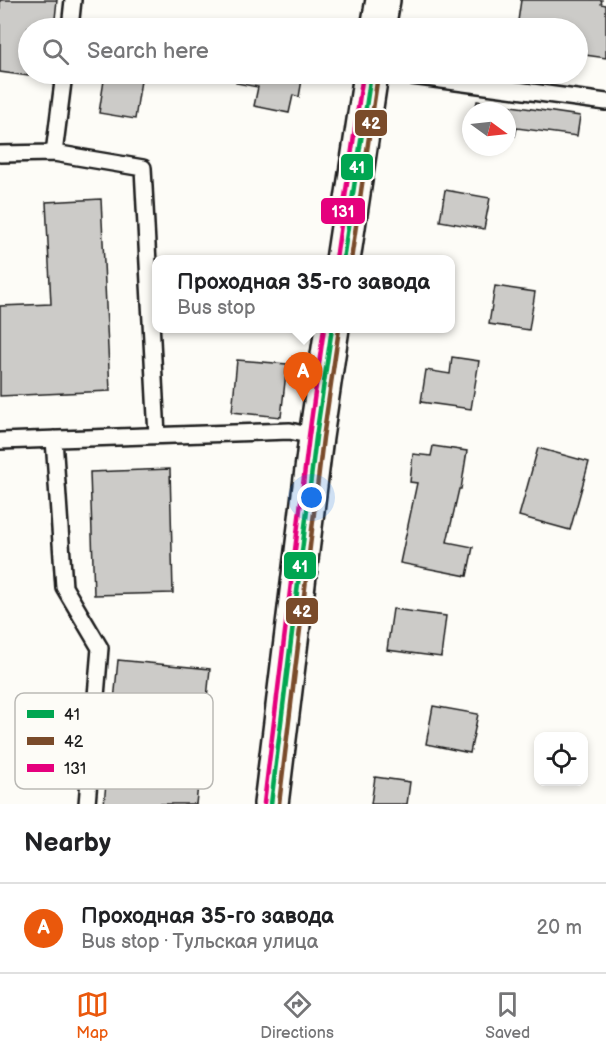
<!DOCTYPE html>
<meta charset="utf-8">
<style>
body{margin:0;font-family:"Balsamiq Sans",sans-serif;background:#f2f2f2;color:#202124}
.controls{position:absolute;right:18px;bottom:18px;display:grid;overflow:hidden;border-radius:12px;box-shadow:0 3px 9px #0003}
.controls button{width:54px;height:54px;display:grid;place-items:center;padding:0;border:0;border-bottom:2px solid #e0e0e0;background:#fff;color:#202124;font:30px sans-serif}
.compass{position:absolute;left:462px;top:102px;width:54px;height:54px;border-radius:50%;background:#fff;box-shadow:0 3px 9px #0003;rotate:105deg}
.you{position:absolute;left:312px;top:498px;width:21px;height:21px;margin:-15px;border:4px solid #fff;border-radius:50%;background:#1a73e8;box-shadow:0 0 0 9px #1a73e833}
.badge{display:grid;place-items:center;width:39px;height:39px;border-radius:50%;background:#ea580c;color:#fff;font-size:20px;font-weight:700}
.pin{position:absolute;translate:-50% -50px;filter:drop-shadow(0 2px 3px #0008)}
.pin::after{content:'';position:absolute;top:32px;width:21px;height:18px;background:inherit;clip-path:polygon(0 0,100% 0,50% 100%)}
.popup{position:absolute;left:152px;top:255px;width:303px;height:78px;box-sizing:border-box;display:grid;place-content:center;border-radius:12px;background:#fff;filter:drop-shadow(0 2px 4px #0005);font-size:20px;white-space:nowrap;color:#757577}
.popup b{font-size:22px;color:#202124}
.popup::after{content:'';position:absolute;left:50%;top:100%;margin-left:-12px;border:12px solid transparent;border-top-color:#fff}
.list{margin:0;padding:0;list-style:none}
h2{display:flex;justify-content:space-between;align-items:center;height:78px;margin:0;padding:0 24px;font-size:26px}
h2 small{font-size:20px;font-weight:400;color:#757577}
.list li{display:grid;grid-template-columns:39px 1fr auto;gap:18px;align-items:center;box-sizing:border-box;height:90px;padding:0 24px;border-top:2px solid #e0e0e0}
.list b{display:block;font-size:22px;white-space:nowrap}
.list p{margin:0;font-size:20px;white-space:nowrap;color:#757577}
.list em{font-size:20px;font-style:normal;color:#757577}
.icon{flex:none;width:33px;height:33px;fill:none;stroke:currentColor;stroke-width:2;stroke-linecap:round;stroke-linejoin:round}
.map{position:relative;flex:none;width:606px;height:804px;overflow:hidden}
.search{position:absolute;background:#fff;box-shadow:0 3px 9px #0003;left:18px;right:18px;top:18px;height:66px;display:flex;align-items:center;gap:15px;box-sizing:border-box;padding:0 21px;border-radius:33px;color:#757577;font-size:22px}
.sheet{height:168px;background:#fff}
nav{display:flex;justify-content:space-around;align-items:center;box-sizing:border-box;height:84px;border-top:2px solid #e0e0e0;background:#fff;font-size:16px;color:#757577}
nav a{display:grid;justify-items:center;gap:3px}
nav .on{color:#ea580c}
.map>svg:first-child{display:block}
.building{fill:#cccbc8;stroke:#1c1c1c;stroke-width:1.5}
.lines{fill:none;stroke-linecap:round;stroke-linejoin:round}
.service-casing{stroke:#1c1c1c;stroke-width:20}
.secondary-casing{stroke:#1c1c1c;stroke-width:38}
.service{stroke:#fdfcf7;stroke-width:15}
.secondary{stroke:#fdfcf7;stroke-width:33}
.bus-1-casing{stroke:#fdfcf7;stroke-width:9}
.bus-2-casing{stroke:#fdfcf7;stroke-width:9}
.bus-3-casing{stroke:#fdfcf7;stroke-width:9}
.bus-1{stroke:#00a651;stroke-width:4.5}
.bus-2{stroke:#7a4b2a;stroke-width:4.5}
.bus-3{stroke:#e5007d;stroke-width:4.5}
.key{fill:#fdfcf7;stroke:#bab9b5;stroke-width:1.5}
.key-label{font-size:16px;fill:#1c1c1c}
.line-badge{stroke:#fdfcf7;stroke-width:2}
.badge-label{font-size:16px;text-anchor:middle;font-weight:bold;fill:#fff}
</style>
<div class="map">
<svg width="606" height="804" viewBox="0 0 606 804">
<rect width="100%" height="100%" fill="#fdfcf7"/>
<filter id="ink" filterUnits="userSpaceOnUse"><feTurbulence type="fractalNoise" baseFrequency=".0167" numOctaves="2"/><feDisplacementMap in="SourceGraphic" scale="12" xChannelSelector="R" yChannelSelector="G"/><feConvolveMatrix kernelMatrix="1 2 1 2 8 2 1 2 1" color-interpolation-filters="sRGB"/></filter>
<g filter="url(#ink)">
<path class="building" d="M0 0H57L54 28H28V76L0 72Z
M521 0H602L601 4 606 5V58L578 54V28H517Z
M105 74H142L135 119 99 113Z
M237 74H303L299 97 293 95 289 113 254 106 258 87 236 83Z
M477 101 580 116 577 136 517 128 515 136 507 135V111H475Z
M445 190 490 198 484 229 440 221Z
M101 199 110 391 0 396V306L51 304 46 202Z
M495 286 535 292 529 330 489 324Z
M452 357 479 361 471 409 421 402 426 370 450 374Z
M237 360 287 364 281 417 232 412Z
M433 446 467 451 461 489H459L447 542 473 547 467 576 400 563 417 483 410 482 413 454 431 456Z
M538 448 589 462 570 530 519 516Z
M170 469 173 593 94 595 90 472Z
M393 609 446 616 441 657 387 650Z
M118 660 210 669 196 804H104Z
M433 706 478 714 470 753 426 744Z
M375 777 410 782 407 804H371Z"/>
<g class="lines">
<g class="service-casing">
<path id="service" d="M70 28 73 0
M64 74 54 153 143 168 157 436
M397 74 606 102
M0 154 54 153
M54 439 64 587 100 648 87 804
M0 441 290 431 316 437"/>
</g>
<g class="secondary-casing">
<path id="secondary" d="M378 28 383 0
M343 260 371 74
M271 804 316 437 332 328"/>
</g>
<use href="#service" class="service"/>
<use href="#secondary" class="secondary"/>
<g class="bus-1-casing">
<path id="bus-1" d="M343 260 371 74
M271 804 316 437 332 328"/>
</g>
<g class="bus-2-casing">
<path id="bus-2" d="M351 260 378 75
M279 804 323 438 339 329"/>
</g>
<g class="bus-3-casing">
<path id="bus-3" d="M336 259 363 74
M264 803 309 436 324 328"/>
</g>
<use href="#bus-1" class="bus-1"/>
<use href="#bus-2" class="bus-2"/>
<use href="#bus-3" class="bus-3"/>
</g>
</g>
<rect x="15" y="693" width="198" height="96" rx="9" class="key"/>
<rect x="27" y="710" width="27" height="8" fill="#00a651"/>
<rect x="27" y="737" width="27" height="8" fill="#7a4b2a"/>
<rect x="27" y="764" width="27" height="8" fill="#e5007d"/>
<g class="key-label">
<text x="64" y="720">41</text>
<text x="64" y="747">42</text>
<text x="64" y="774">131</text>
</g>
<g class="line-badge">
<rect x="354" y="109" width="34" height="28" rx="6" fill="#7a4b2a"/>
<rect x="340" y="153" width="34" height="28" rx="6" fill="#00a651"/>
<rect x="320" y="197" width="46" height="28" rx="6" fill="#e5007d"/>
<rect x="283" y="551" width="34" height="29" rx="6" fill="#00a651"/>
<rect x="285" y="597" width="34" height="28" rx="6" fill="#7a4b2a"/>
</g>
<g class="badge-label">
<text x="371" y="129">42</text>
<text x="357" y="173">41</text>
<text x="343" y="217">131</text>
<text x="300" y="572">41</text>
<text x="302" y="617">42</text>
</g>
</svg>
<div class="controls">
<button><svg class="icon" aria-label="locate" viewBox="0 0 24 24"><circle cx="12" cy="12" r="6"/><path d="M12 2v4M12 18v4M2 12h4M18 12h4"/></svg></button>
</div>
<svg class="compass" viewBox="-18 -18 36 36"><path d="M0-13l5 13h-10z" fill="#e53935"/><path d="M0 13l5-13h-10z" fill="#757577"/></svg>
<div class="you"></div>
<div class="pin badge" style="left:303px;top:402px">A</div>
<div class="popup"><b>Проходная 35-го завода</b>Bus stop</div>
<div class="search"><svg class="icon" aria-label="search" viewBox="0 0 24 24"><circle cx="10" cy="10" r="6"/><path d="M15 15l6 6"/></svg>Search here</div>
</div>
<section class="sheet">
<h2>Nearby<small></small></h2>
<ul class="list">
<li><span class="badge">A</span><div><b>Проходная 35-го завода</b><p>Bus stop · Тульская улица</p></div><em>20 m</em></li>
</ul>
</section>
<nav>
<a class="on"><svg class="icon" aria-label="map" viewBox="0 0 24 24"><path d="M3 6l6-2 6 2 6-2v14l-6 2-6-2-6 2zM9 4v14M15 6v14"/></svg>Map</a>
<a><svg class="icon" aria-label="directions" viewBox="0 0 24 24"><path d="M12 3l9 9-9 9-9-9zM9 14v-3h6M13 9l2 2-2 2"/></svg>Directions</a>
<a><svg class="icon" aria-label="saved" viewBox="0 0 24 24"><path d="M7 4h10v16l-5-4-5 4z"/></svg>Saved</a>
</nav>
